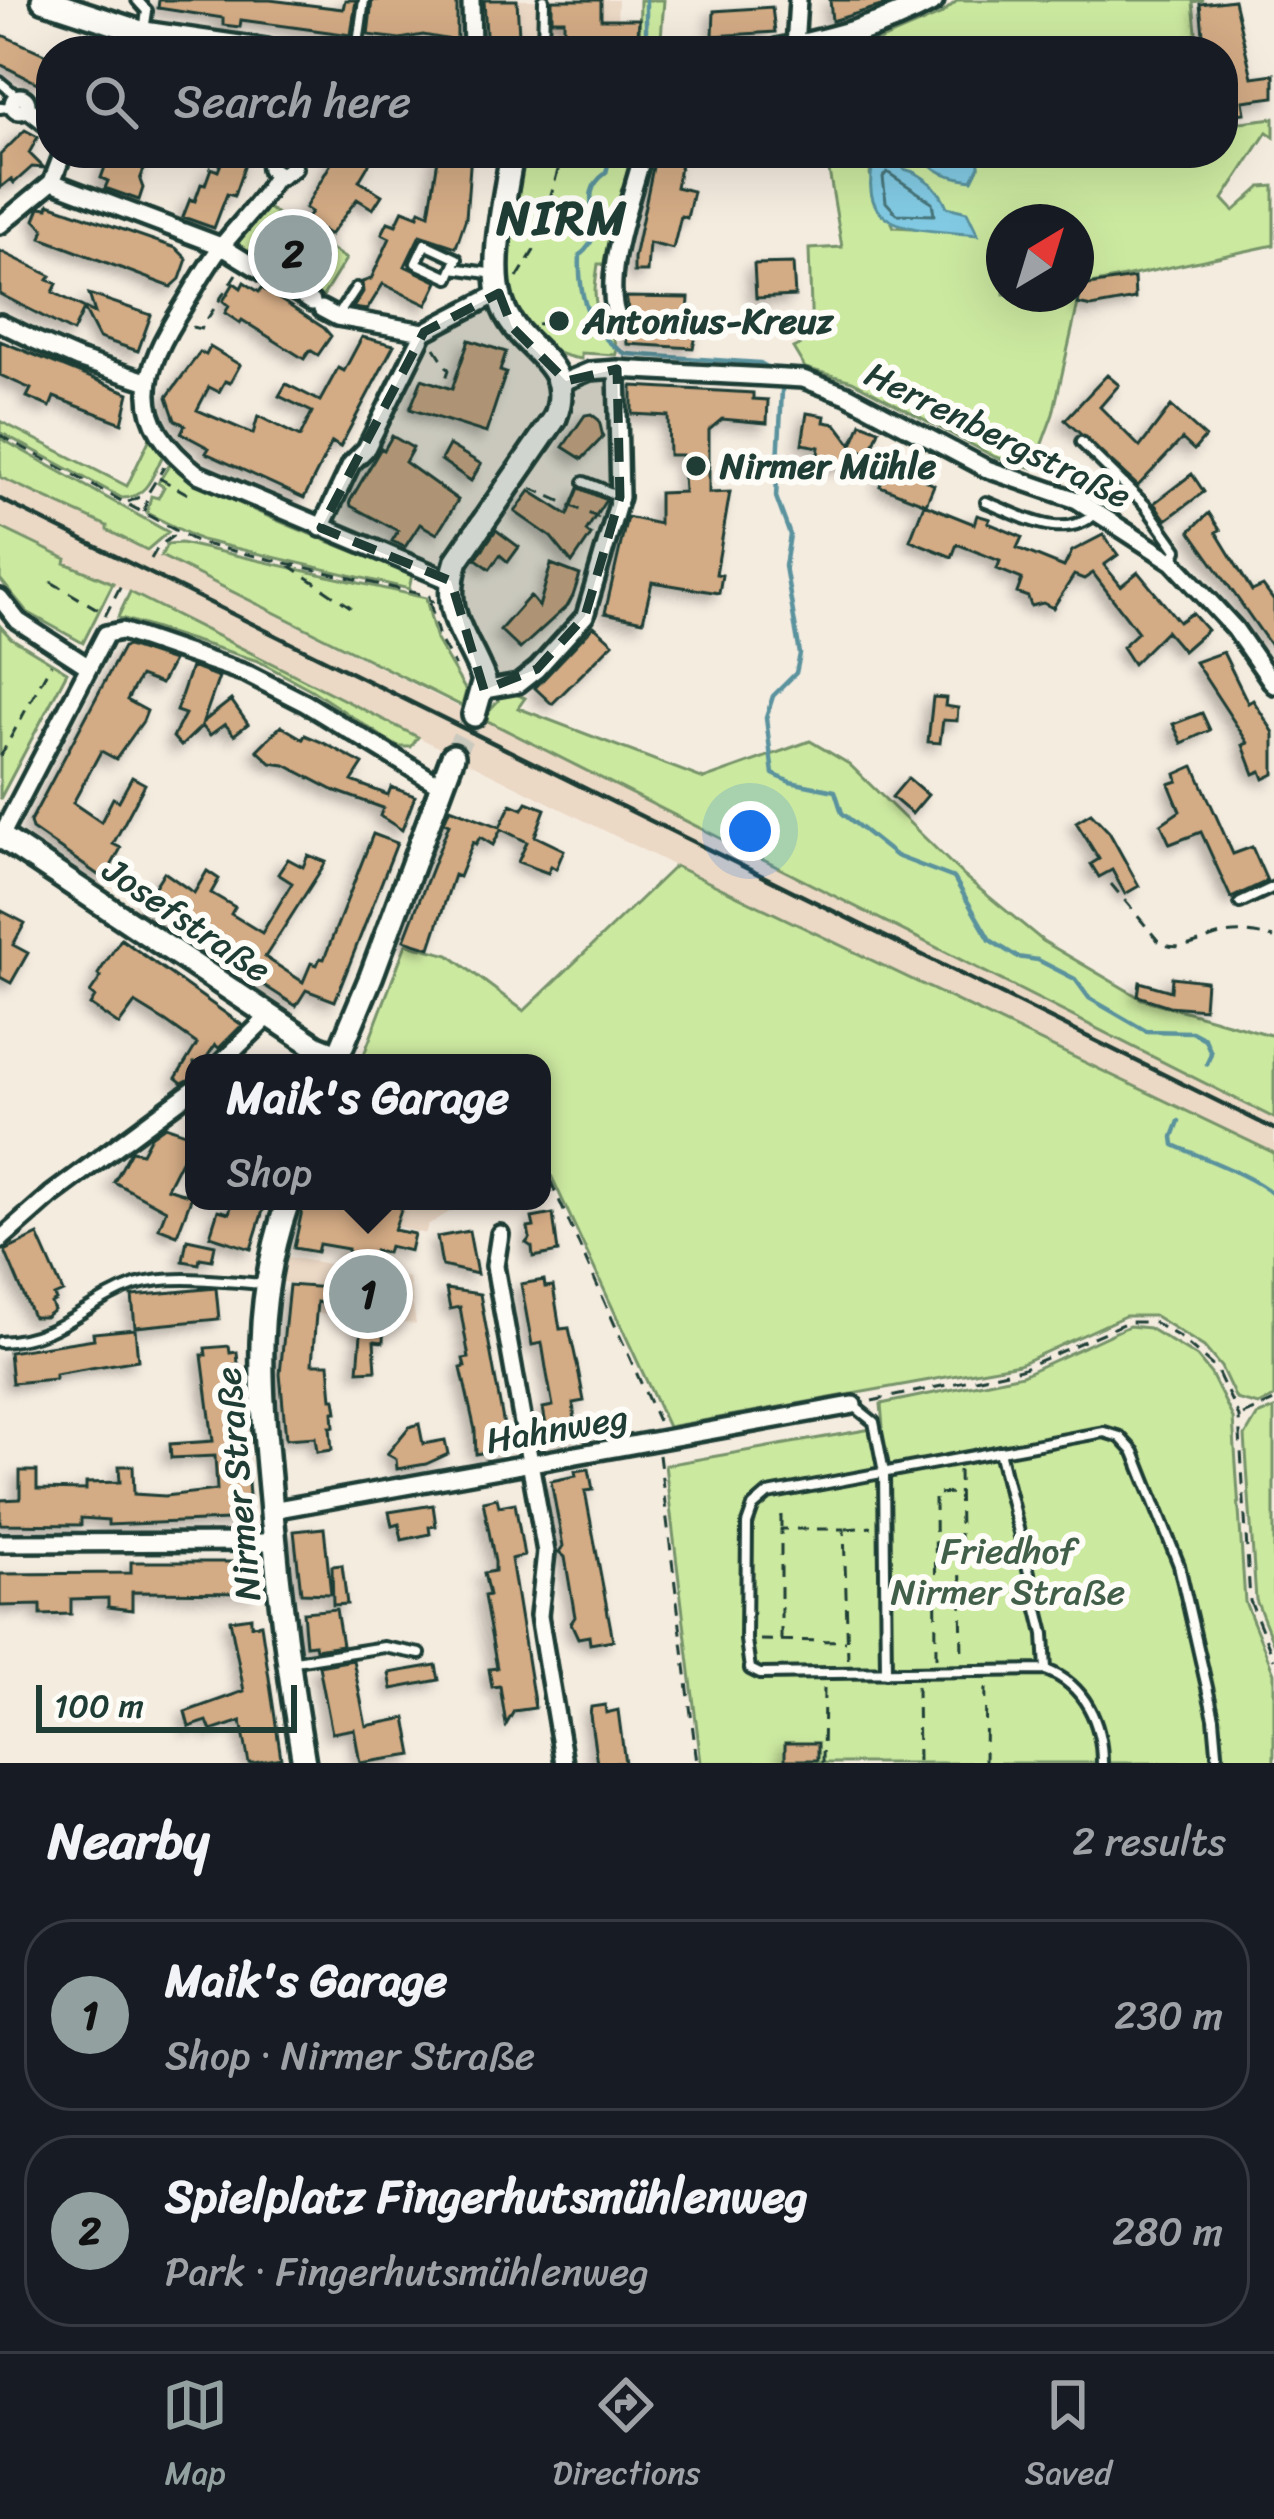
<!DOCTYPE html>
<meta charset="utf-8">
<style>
body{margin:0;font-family:Sriracha,sans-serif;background:#20242c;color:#f1f3f6}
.compass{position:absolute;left:986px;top:204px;width:108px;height:108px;border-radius:50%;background:#171b24;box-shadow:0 12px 48px #0002;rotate:38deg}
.scale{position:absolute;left:36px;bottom:30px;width:261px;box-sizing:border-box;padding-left:12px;border:6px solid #1f3d34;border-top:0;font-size:33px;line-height:42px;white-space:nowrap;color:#1f3d34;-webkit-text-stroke:9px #fdfcf7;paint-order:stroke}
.you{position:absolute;left:750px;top:831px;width:42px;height:42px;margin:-30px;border:9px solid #fff;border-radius:50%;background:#1a73e8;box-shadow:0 0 0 18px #1a73e833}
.badge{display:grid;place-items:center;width:78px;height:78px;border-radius:50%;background:#92a19f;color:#111;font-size:39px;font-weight:700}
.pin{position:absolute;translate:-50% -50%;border:6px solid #fff;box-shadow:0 3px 12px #0006}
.popup{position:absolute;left:185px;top:1054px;width:366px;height:156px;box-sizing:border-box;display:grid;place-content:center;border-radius:24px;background:#171b24;filter:drop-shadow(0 3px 9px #0005);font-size:39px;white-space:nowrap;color:#9ea1a6}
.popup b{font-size:45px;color:#f1f3f6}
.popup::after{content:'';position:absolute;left:50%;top:100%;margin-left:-24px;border:24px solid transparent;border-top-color:#171b24}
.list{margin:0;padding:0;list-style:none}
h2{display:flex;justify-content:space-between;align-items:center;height:156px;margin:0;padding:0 48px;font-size:51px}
h2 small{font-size:39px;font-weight:400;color:#9ea1a6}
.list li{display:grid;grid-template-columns:78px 1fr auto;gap:36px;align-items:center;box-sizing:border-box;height:192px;margin:0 24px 24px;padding:0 24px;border:3px solid #363941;border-radius:48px}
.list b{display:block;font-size:45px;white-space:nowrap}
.list p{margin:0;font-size:39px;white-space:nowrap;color:#9ea1a6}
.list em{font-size:39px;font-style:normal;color:#9ea1a6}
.icon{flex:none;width:66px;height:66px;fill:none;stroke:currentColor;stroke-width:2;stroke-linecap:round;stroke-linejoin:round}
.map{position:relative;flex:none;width:1274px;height:1763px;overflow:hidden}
.search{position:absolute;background:#171b24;box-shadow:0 12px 48px #0002;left:36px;right:36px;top:36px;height:132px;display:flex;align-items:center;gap:30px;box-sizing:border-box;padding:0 42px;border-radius:48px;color:#9ea1a6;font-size:45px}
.sheet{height:588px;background:#171b24}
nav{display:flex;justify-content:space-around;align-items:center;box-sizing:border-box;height:168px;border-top:3px solid #363941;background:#171b24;font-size:33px;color:#9ea1a6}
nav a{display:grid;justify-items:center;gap:6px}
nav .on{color:#92a19f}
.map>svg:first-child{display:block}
.built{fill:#ebd8c5}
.green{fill:#cce9a0;stroke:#76936a;stroke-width:3;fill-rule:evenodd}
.water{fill:#82cae3;stroke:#5a929d;stroke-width:3}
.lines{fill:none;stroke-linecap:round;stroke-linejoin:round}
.shore{stroke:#47757a;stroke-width:3}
.stream{stroke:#5a929d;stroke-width:4.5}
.building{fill:#d3ab85;stroke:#1f3d34;stroke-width:3;filter:url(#shadow)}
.secondary-tunnel{stroke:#cac9be;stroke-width:21;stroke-dasharray:21 10;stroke-linecap:butt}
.lane-casing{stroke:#1f3d34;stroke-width:16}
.street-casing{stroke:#1f3d34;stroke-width:24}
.secondary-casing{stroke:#1f3d34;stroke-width:30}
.path{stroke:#1f3d34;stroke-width:3;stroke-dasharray:12 9;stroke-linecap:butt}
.lane{stroke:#fdfcf7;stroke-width:8}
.street{stroke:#fdfcf7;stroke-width:15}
.secondary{stroke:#fdfcf7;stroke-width:21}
.rail{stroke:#1f3d34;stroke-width:4.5}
.marked{fill:#1f3d34;fill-opacity:0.2;stroke:#1f3d34;stroke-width:9;stroke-dasharray:24 15;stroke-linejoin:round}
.poi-dot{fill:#1f3d34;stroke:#fdfcf7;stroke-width:4.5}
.labels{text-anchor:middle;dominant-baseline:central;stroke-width:12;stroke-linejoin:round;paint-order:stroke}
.poi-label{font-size:36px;font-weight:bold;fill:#1f3d34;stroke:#fdfcf7;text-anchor:start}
.street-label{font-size:36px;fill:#1f3d34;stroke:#fdfcf7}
.park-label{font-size:36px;fill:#425f4a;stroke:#fdfcf7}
.district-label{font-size:48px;font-weight:bold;letter-spacing:3px;fill:#1f3d34;stroke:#fdfcf7}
</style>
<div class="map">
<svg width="1274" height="1763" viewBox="0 0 1274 1763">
<defs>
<filter id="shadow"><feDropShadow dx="-6" dy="6" stdDeviation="6" flood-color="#0004"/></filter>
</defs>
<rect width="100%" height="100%" fill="#f5ece0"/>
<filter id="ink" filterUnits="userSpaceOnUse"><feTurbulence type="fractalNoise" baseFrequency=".00833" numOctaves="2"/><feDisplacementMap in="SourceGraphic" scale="24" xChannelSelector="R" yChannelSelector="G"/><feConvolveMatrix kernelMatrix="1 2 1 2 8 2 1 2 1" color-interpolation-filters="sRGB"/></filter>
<g filter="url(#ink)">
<path class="built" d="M481 0H618L616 51H485Z
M0 477 108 527 107 530 1274 1118V1153L675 866 81 568 79 571 64 563 65 559 0 527Z
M405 1201H461L458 1207 428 1225 425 1234 396 1226Z
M283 1256 409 1278 416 1324 318 1314 319 1286 278 1282Z"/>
<path class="green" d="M640 0H664L660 51H639Z
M958 0H1204L1193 2 1197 41 1193 51H862V48L940 15Z
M1274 118V137L1267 132 1223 199 1234 211 1261 187 1274 186V245L1082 286 1053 414 1033 468 995 457 852 381 805 368 793 348 812 339 809 249 842 247 826 153H876L870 174 894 227 930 229 947 207 904 170 902 153H922L926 162 979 166 978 153H1223V124ZM1004 222H1076V294H1004Z
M525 153H632L604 264H598C596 279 593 293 597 307 602 325 618 336 616 355L581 353V359C476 342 514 224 525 153Z
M265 206 346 259 320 301 240 249 238 239Z
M0 421 127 486 150 438 163 455C153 475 147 498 122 498L0 432Z
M0 438 168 532 147 550 107 530V526L0 477Z
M170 464C243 513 331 541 412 575L409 589 201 540 147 513 151 496 158 498 164 487 158 483Z
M0 527 66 559 65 563 113 583 83 643 27 612 0 579Z
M181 543 426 598 436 640 466 691 462 706 161 556 167 544Z
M130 592 418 737 411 747H398L310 689 258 661 118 617Z
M0 626 11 638 67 672 0 799Z
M511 692 525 698 518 708 704 779 810 741 849 764 965 877 1043 941 1142 999 1274 1036V1118L482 718 498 701V694Z
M675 866 1274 1153V1397L1258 1405 1236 1399 1221 1367 1204 1347 1155 1316H1125L1019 1364 668 1427 542 1156V1063H379L363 1057 406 944 449 955 524 1011Z
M1129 1326 1149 1328 1197 1357 1211 1374 1233 1418 1245 1602 1274 1673V1763H701L665 1465 883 1427 881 1404 1022 1375Z
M1274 1409V1645L1256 1600 1245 1436 1257 1416Z"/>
<path class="water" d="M876 153H902L904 169C922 173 941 190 947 207L967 212 978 235C920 228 850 237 876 153Z
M922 153H978L979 166 972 180C951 177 931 173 922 153Z"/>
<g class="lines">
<path class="shore" d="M887 172 932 202 934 215 897 214 886 202 883 177Z"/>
<path class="stream" d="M646 51V0
M611 153 606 173C570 198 615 227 580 255 578 296 588 333 626 354L760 363 767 367
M782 391 776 497 790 535 785 566 800 654 796 673 773 696 766 718 773 774 790 782 835 791 842 813 896 856 954 878 990 940 1017 957 1038 960 1075 979 1089 998 1146 1031 1192 1032 1205 1039 1211 1053 1207 1064
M1179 1121 1173 1137 1174 1145C1202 1158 1254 1176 1274 1195"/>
</g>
<path class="building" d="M159 0H270L343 9 345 0H356L351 35 241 20 240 27 223 25V18L158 8Z
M372 0H457V41L423 35 400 39 368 35Z
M484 0H517L519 35 534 34V51H487Z
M552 0H601V19H639L637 51H564V20H552Z
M830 0H891V3L832 21Z
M1234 0 1252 77 1274 74V97L1243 101 1245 113 1227 115 1223 102V51H1200L1203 34 1200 4Z
M772 7 775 32 713 36 714 11Z
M0 34 51 57V67L41 85 0 64Z
M25 130 38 137 29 153 44 168 32 167 14 183 11 179 0 188V155Z
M110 153H150L140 180 143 188 139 200 105 188 108 181 101 178Z
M225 153H249L234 196 227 194 214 228 183 217 190 199 195 201 201 184 205 185 211 168 218 171Z
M337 153H356L355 159 371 161 359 181 382 195 373 209 357 199 330 235 306 220 311 212 305 208Z
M439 153H471L466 218 456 247 420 235 405 266 438 282 427 305 383 284 367 310 353 308 363 292 362 282 371 279 390 238 382 234 388 222 396 225 403 210 418 216 420 210 429 214Z
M656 153H683L676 187 693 191 687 218 681 216 673 249 649 243 647 272H634V258Z
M49 204 176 248 187 259 180 279 171 287 41 238 44 229 35 220 40 207 48 208Z
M0 251 51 276 48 280 57 284 53 292 95 313 89 294 151 315 138 351 99 338 84 309 73 332 0 294Z
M793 263 795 296 756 298 754 264Z
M1134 278 1135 299 1091 307 1078 304 1082 286Z
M244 282 259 292 262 288 324 328 331 336 318 355 310 350 304 359 242 320 240 323 225 313 229 306 223 301 234 283 241 288Z
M626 297 689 298 688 315 701 317 693 348 627 344 626 334 632 325Z
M362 337 394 345 340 447 332 442 304 498 206 453 209 448 181 433 185 425 175 420 167 397 200 352 206 355 210 347 240 365 230 383 225 381 219 392 209 387 197 410 253 434 258 416 300 437 312 412 279 396 286 384 320 401 338 368 344 371Z
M469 340 506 352 500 371 506 373 486 433 410 409 422 379 452 389Z
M0 341 129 393 122 423 54 397 50 407 27 397 31 389 0 375Z
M1107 375 1119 385 1100 407 1140 447 1171 406 1205 437 1194 450 1182 439 1138 486 1065 420Z
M632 386 753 393V399L768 400 767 423 722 419 709 430V493L730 492 716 574 722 575 719 593 652 582 643 621 605 613 627 517 659 524V493L684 492 682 455H669L668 416 632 414Z
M807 413 825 416 824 422 836 424 852 445 861 423 879 430 870 454 852 446 860 457 859 468 817 462 819 447 802 444Z
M591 414 599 420 603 437 582 459 563 447 585 415Z
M392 436 413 448 405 462 458 500 437 534 420 524 405 547 392 541 398 531 351 506 350 501 381 448 384 450Z
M449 445 481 464 471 481 441 460Z
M889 462 934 485 926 504 880 486Z
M1192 474 1204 492 1166 520 1154 503Z
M579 488 606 500 586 531 591 535 572 563 551 537 515 512 530 491 568 515Z
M924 504 974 524 977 515 990 519 988 523 1022 537 1017 548 1064 567 1072 551 1103 535 1118 555 1104 565 1121 586 1138 572 1179 622 1192 613 1207 630 1183 651 1166 631 1133 664 1122 647 1138 632 1093 573 1084 579 1074 575 1053 608 1043 603 1031 606 1028 597 1017 593 1022 579 997 569 1000 561 957 544 952 557 910 540Z
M1209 513 1220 530 1216 532 1252 591 1263 586 1274 601V650L1190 531Z
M496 530 519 547 508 562 500 555 490 569 476 559Z
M551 564 580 575 573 596 568 605 520 649 500 630 530 596 539 607Z
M594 626 613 643 552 704 535 688Z
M128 646 173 661 161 684 140 676 127 700 147 711 143 721 116 759 101 751 73 803 101 822 113 798 119 801 132 777 145 784 113 844 121 848 104 879 32 829 30 822 123 647Z
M1223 652 1248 703 1253 700 1274 733V774L1264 779 1261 771 1254 774 1243 745 1248 743 1195 662Z
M191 667 219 677 203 722 231 700 248 724 234 735 225 724 210 735 202 726 181 746 173 737 185 714 176 711Z
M933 697 946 698 945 706 958 708 957 721 943 720 940 743 928 742Z
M1202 713 1210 730 1182 743 1173 724Z
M281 726 303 739 305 735 324 743 363 764 352 781 388 795 391 787 415 796 402 830 380 816 383 808 333 790 285 765 271 763 257 750Z
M1194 766 1233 854 1252 847 1267 881 1231 898 1201 832 1170 844 1161 824 1180 811 1169 784 1178 781 1176 774Z
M908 778 928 795 912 814 892 797Z
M527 802 545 809 535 836 564 850 556 869 551 866 548 873 518 862 527 842 501 829 493 845 480 837 476 844 473 842 459 877 454 875 430 948 404 940 449 824 444 822 450 808 500 827 511 804 523 809Z
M1091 813 1109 832 1139 886 1125 894 1112 870 1099 877 1091 864 1099 859 1076 822Z
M373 834 397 843 335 1001 306 990 296 1006 142 907 164 872 194 893 207 871 219 879 211 893 235 907 231 914 262 933 292 883 278 874 288 859 303 867 308 855 326 862 265 957 303 982 311 963 317 965 320 958 324 959Z
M0 910 25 923 13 945 28 953 11 983 0 977Z
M121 939 242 1025 219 1048 215 1045 203 1063H194V1077L182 1083 176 1078 197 1044 166 1022 135 1003 119 1025 90 1005 95 997 90 993 101 977 98 974Z
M1172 977 1206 981 1204 1009 1169 1006 1138 996 1140 982 1171 991Z
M165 1126 194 1136V1149L188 1147 167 1188 192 1196 177 1235 159 1228 166 1210 114 1182 131 1151 142 1153 151 1136Z
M233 1201H266L251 1249 210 1236 218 1210 229 1213Z
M304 1201H404L394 1230 414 1234 410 1251 389 1246 387 1253 375 1251 366 1276 396 1281 391 1314 384 1313 383 1342 374 1341 376 1370 358 1371 363 1310 317 1302 312 1364H329L332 1399H335L337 1412H333L334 1427H330L332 1450 317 1452 315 1437 286 1439 280 1374 289 1285 342 1289 348 1249 319 1244 317 1252 294 1248Z
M553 1214 558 1252 533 1257 532 1247 526 1243 530 1238 528 1228 534 1227 532 1218Z
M469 1231 477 1274 442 1266 437 1237Z
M38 1235 63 1292 54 1296 56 1300 51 1303 54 1310 45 1317H33L5 1251Z
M187 1239 215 1245 212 1260 200 1258 199 1264 183 1261Z
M544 1280 545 1287 553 1286 560 1329 569 1328 578 1369 584 1401 573 1403 577 1440 564 1436 552 1438 546 1425 543 1408 553 1406 547 1374 542 1343 532 1345 521 1284Z
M216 1288 219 1319 135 1327 132 1296Z
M446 1289 480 1294 508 1448 476 1454 475 1430 461 1368 465 1367 463 1359 469 1358 460 1307 450 1309Z
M135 1329 138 1360 55 1374V1379L12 1383 9 1352 94 1339 93 1333Z
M229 1346 230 1353 237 1352 251 1519 108 1525V1520L81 1518V1525L0 1524V1500L20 1499V1471H37V1489L86 1490V1483L120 1482 119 1466H133L134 1494 165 1496 217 1490 215 1456 171 1458 170 1444 213 1441 202 1355H206L205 1348Z
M419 1424 423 1444 445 1440 448 1454 426 1464 397 1469 396 1459 387 1454 409 1427Z
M589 1469 593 1490 585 1491 613 1640 590 1644 589 1636 578 1638 571 1623 575 1617 565 1557 559 1552 563 1546 551 1481 576 1476 575 1471Z
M497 1498 499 1506 515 1503 524 1556 511 1559 535 1708 514 1711 506 1725 500 1686 492 1687 489 1669 497 1668 484 1596 489 1595 484 1573 495 1571V1562L483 1501Z
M433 1505 436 1526 429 1527 430 1534 402 1540 399 1524 392 1526 389 1512Z
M324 1528 331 1594 301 1593 294 1531Z
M131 1562H240V1566H255L258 1593 132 1592V1610L108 1607V1598L71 1599V1614L41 1615V1605L0 1606V1574L131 1573Z
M342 1565 347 1604 333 1605 332 1566Z
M336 1609 342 1645 316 1649 315 1644 306 1645 303 1612Z
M251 1617V1625L261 1624 281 1758 254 1763H249L241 1721 211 1731 207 1721 189 1727 185 1712 244 1691 230 1620Z
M353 1660 366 1726 406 1718 413 1755 360 1763 354 1729 332 1733 319 1666Z
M436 1665 439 1680 392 1689 389 1673Z
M605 1705 606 1713 618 1710 625 1763H597L590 1715 591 1707Z
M785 1743H818V1760H785Z"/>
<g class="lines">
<path class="secondary-tunnel" d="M453 756 474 715"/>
<g class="lane-casing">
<path id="lane" d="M137 0 147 11 144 31
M357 51 364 0
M543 51 544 0
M0 82 18 97
M0 108 13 106
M453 268 449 278 416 263 425 244 457 259 453 268 495 274
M338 315 356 288
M1081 442 1145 505 1177 550 1173 560
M584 482 619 496
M986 502C1024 517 1062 542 1097 513
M1240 903 1274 887
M0 1342C62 1339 83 1303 135 1285 174 1273 225 1282 265 1284
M854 1406 874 1422 884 1472 886 1673
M999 1451 1044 1634 1046 1670C1085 1685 1102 1723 1102 1763
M289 1662 384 1647 420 1654
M1046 1670 760 1674 750 1669 746 1640 747 1524 753 1507 768 1494 1104 1432 1120 1437 1134 1452 1179 1565 1214 1718 1218 1763"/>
</g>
<g class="street-casing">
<path id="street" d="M471 0 472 51
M795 47 798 0
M13 104a7 7 0 1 1 14 0a7 7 0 1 1-14 0Z
M27 108 51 127
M274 153 269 159 270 169 281 176 293 168 289 153
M277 175C263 200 243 220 225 242 209 261 197 284 184 305 140 373 127 419 198 474L451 581
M52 182 221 246 312 302
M0 225 52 182 63 153
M322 309 337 317 424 332
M0 323 29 337
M620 324C598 282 632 199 643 153
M32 339 78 359 146 381
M561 383 590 371 617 369 803 379 847 395 987 469 1077 500 1173 562 1235 629 1274 685
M321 528 351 464 366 449 424 332 499 293
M0 598 18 621 89 667
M484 690 518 684 537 669 585 616 620 497 617 369
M0 838 106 634 122 631 248 674 305 703 441 786
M221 1063 269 1016
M500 1234 495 1266 546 1552 539 1616 564 1763
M0 1240 51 1195 194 1089
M272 1510 853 1405
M0 1543 274 1542"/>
</g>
<g class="secondary-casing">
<path id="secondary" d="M43 0 144 33 267 51
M777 51C832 39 883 27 932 0
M474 715 484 680C466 633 440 614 457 560L555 418C578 359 516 352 501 301 489 261 506 195 512 153
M0 836 317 1047 337 1055
M335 1063 371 977 453 756
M288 1201C251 1310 261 1388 271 1500 278 1588 289 1675 304 1763"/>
</g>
<path class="path" d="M517 278 536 247 563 153
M537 324 549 323
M192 327 201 329 236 274
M435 348 449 370 443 387
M0 435 199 543 429 596 430 601H434
M159 478 188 494
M1082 487 1088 468
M531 488 599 518
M128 502 146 494
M144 512 148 493 164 467
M151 559 158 547 177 533
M289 565 358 612
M51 582 106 614
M430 603 439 638 455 666
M105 616 122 583
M0 757 51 664
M1111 884 1160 943C1182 954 1203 938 1225 934 1242 931 1257 934 1274 938
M542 1162 658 1421
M872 1401 1021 1369 1127 1322H1153L1178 1336 1216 1369 1239 1417 1250 1601 1274 1659
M1243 1415 1274 1401
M659 1455 697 1763
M959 1470 962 1658
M781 1527V1507
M846 1529 872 1527
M962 1554H1012
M760 1640 846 1641
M781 1640V1529H844L848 1659
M936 1658 935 1494 958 1493
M917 1686 918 1763
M823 1763 824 1687
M985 1763 986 1684"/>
<use href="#lane" class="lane"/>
<use href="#street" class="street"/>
<use href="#secondary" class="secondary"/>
<path class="rail" d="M0 499 1274 1129"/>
</g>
</g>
<path class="marked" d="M499 293 512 327 566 381 617 369 620 497 585 616 537 669 484 690 451 581 321 528 424 332Z"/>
<g class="poi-dot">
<circle cx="559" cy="321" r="12"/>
<circle cx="696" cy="466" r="12"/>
</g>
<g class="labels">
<g class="poi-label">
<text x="583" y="321">Antonius-Kreuz</text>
<text x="720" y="466">Nirmer Mühle</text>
</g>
<g class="street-label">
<text transform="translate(998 435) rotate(26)">Herrenbergstraße</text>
<text transform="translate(187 920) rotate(34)">Josefstraße</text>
<text transform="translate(557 1429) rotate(-10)">Hahnweg</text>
<text transform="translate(238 1484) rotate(-95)">Nirmer Straße</text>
</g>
<g class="park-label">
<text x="1008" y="1551">Friedhof<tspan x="1008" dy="41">Nirmer Straße</tspan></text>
</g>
<g class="district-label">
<text x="563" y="217">NIRM</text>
</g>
</g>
</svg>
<svg class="compass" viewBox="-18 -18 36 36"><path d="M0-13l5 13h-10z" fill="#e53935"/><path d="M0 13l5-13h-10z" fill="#9ea1a6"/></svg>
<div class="scale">100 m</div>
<div class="you"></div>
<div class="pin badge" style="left:368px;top:1294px">1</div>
<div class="popup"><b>Maik's Garage</b>Shop</div>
<div class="pin badge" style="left:293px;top:254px">2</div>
<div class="search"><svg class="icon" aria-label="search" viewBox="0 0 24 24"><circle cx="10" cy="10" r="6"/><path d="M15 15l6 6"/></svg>Search here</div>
</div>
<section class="sheet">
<h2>Nearby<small>2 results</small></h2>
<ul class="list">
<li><span class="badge">1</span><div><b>Maik's Garage</b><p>Shop · Nirmer Straße</p></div><em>230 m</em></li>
<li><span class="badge">2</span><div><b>Spielplatz Fingerhutsmühlenweg</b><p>Park · Fingerhutsmühlenweg</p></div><em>280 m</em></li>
</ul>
</section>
<nav>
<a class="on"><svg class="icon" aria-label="map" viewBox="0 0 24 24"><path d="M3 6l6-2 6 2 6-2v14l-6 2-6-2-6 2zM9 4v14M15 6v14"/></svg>Map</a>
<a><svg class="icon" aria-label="directions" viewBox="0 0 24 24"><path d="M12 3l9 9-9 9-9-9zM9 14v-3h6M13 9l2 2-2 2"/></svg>Directions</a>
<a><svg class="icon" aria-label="saved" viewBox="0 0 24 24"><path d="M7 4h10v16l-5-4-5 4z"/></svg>Saved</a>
</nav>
